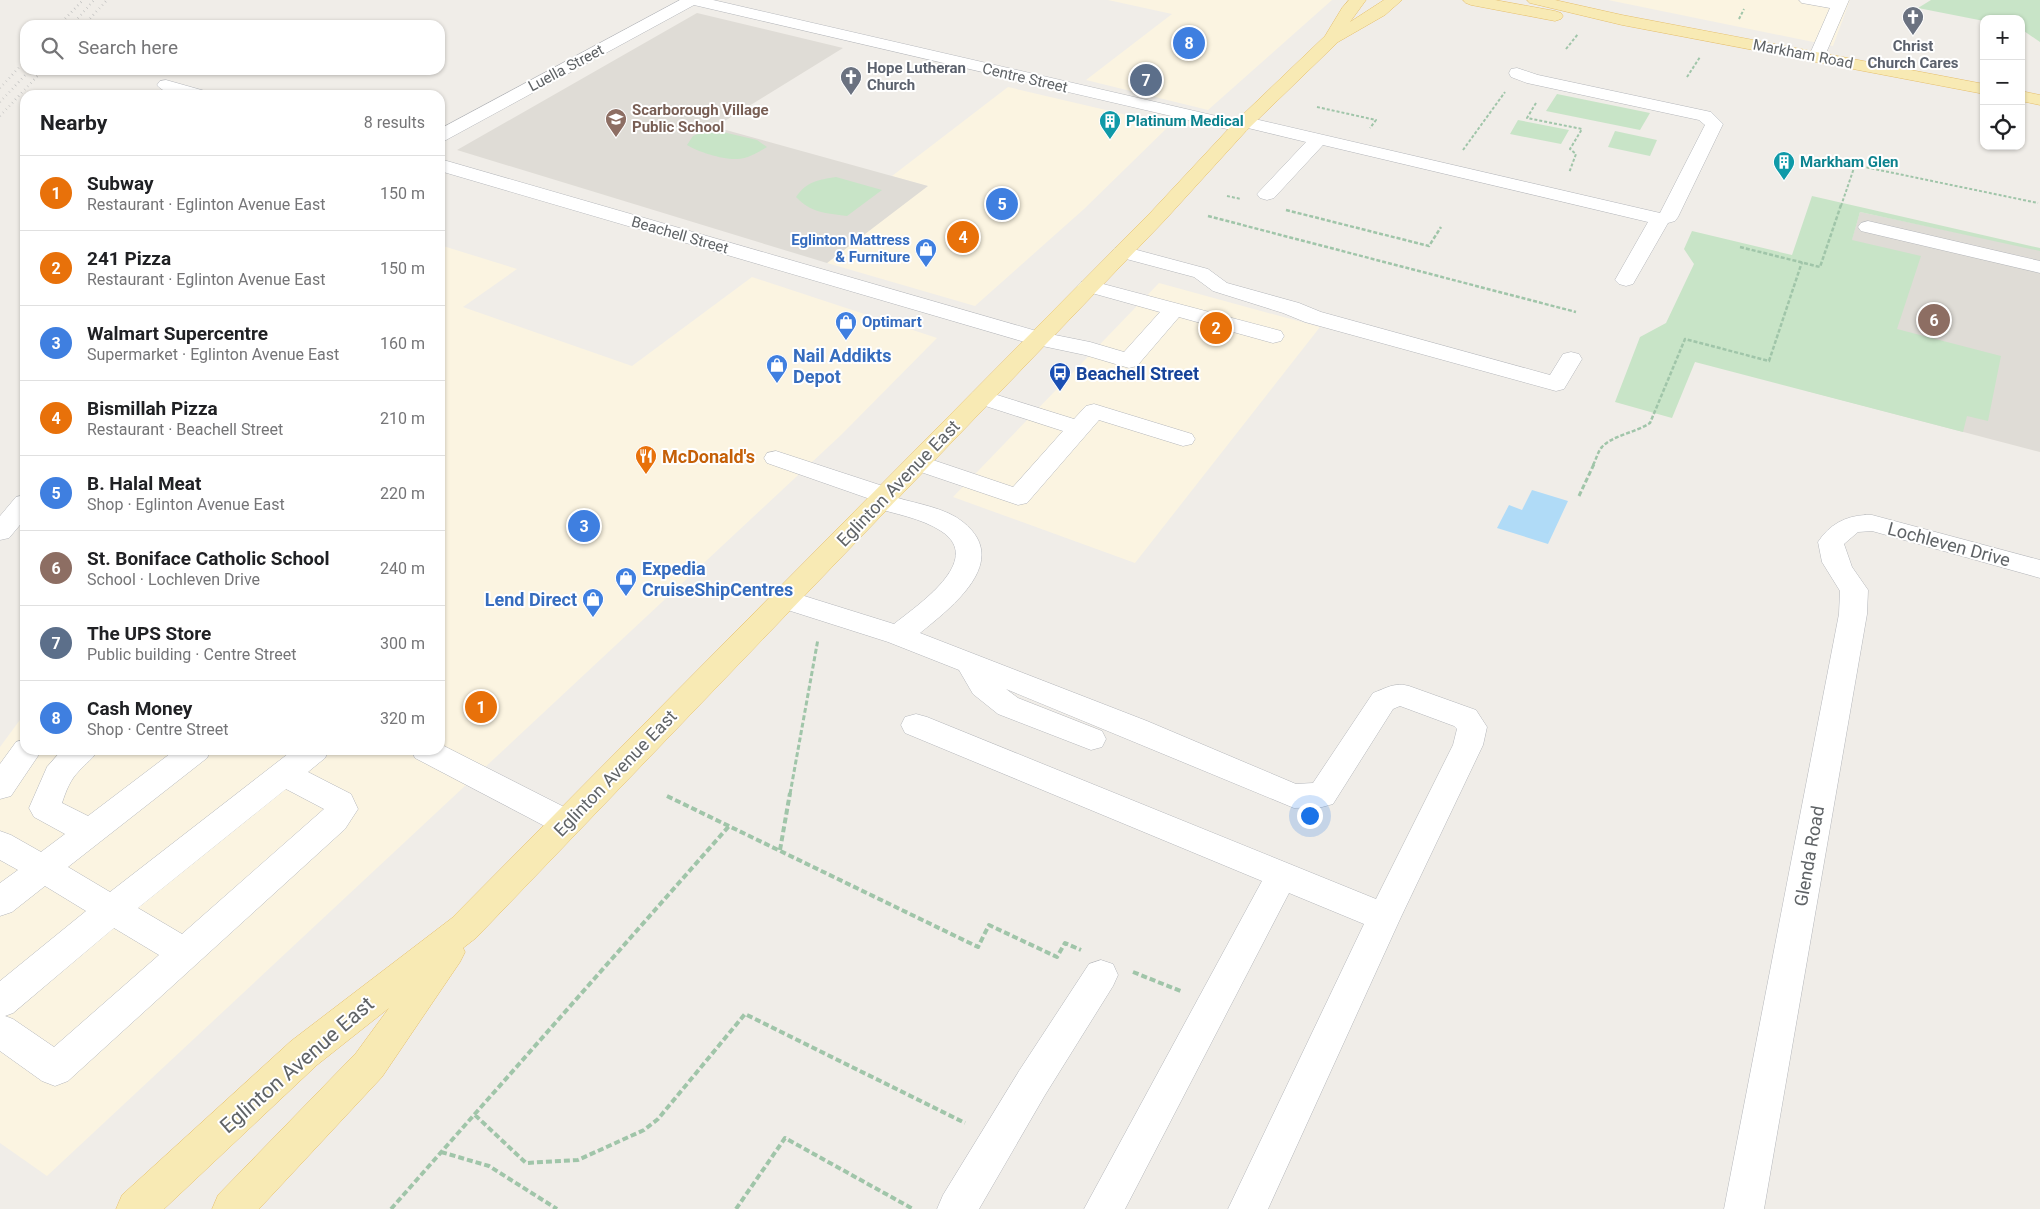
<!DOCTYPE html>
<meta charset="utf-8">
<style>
body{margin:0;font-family:Roboto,sans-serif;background:#f2f2f2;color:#202124}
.controls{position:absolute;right:15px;top:15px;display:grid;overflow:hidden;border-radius:10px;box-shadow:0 1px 4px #0004}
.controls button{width:45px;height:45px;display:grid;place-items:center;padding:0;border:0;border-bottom:1px solid #e0e0e0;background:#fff;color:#202124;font:25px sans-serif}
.you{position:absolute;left:1309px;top:815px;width:18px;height:18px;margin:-12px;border:4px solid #fff;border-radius:50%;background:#1a73e8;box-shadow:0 0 0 8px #1a73e833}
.badge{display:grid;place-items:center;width:32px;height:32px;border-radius:50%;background:#db2777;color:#fff;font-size:16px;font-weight:700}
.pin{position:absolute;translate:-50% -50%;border:2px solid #fff;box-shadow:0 1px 5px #0006}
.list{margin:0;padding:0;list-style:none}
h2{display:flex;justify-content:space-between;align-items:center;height:65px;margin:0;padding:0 20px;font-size:21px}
h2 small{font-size:16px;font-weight:400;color:#757577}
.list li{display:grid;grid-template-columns:32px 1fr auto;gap:15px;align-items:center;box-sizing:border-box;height:75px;padding:0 20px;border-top:1px solid #e0e0e0}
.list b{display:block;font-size:19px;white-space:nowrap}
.list p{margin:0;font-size:16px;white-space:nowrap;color:#757577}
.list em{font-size:16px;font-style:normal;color:#757577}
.icon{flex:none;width:28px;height:28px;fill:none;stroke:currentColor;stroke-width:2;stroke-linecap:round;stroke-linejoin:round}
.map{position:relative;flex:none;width:2040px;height:1209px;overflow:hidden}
.search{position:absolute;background:#fff;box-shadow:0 1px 4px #0004;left:20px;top:20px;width:425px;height:55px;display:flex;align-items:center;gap:12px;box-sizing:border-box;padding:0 18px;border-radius:15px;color:#757577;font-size:19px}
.panel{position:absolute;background:#fff;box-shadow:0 1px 4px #0004;left:20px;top:90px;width:425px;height:665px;border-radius:15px}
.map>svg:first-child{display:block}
.commercial{fill:#fbf4e1}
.education{fill:#dfdcd6}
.green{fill:#c8e4c7}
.water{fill:#b0dbf7}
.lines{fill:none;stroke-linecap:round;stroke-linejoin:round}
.minor-casing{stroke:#b5b7bb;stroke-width:1}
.major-casing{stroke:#e5be6b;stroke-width:1}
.path-far3{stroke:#a0c5a9;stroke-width:2;stroke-dasharray:3 2;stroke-linecap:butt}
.path-far2{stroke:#a0c5a9;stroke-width:2.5;stroke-dasharray:4 2;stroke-linecap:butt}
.path-far1{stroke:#a0c5a9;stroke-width:3;stroke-dasharray:5 2.5;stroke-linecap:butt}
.path{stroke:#a0c5a9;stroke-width:4;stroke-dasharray:6 3;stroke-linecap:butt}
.minor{fill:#fff;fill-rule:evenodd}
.major{fill:#f8eab4;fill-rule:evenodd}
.rail{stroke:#b5b6b6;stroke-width:2.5;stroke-dasharray:0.5 4;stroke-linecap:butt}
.labels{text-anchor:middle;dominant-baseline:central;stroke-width:4;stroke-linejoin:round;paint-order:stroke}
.far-worship-label{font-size:15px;font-weight:bold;fill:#5b616d;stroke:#fff}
.far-street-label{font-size:15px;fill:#5f6366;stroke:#fff}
.far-education-label{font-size:15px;font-weight:bold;fill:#785e54;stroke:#fff;text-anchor:start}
.far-culture-label{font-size:15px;font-weight:bold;fill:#0d838f;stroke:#fff;text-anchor:start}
.far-shop-label{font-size:15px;font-weight:bold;fill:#366cbe;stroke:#fff;text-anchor:end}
.shop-label{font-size:18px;font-weight:bold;fill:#366cbe;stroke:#fff;text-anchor:start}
.transit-label{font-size:18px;font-weight:bold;fill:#164399;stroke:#fff;text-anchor:start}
.food-label{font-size:18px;font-weight:bold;fill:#c56008;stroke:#fff;text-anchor:start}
.street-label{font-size:18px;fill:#5f6366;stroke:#fff}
.near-street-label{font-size:21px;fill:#5f6366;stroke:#fff}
</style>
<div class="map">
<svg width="2040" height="1209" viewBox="0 0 2040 1209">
<rect width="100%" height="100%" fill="#f0ede8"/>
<path class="commercial" d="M1108 0H1332L1208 110 1086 80 1172 14Z
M1608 0H1850L1833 46Z
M1008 87 1170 125 1084 209 975 306 827 263 927 186 892 176Z
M440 245 517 269 463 307 632 366 752 277 937 338 841 435 47 1176 0 1143V747L25 713V750H440Z
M1159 283 1320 327 1135 563 953 497Z"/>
<path class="education" d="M697 13 843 48 715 127 928 186 827 263 457 150Z
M1860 212 2040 250V452L1807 391Z"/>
<path class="green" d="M1931 0H2040V42L2021 29V19H1984V21L1918 8Z
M1557 94 1650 113 1640 130 1546 111Z
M1518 120 1569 130 1561 144 1510 134Z
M710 129 757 140 767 147C759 152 748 159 737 159 724 160 698 152 687 145L693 136Z
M1615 131 1657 140 1650 156 1608 147Z
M836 177 882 190 847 216C826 213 811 213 796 197 807 181 818 180 836 177Z
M1812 196 2040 248V251L1860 212 1852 240 1921 256 1897 329 2001 356 1988 421 1967 416 1963 432 1695 362 1672 418 1615 402 1640 337 1666 323 1694 264 1684 249 1692 231 1792 255Z"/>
<path class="water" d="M1532 490 1568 501 1548 544 1497 528 1509 505 1522 510Z"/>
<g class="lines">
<g class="minor-casing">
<path id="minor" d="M680 0H713L1238 121 1240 118 1246 117 1660 213 1705 125 1699 120 1527 83 1511 77 1509 73 1511 69 1517 68 1538 75 1711 112 1723 124 1678 217 1675 221 1668 223 1633 284 1626 286 1619 284 1615 280 1648 222 1323 145 1274 198 1267 200 1260 198 1257 194 1306 142 1248 128 1246 131 1240 132 694 5 446 140 440 141V129Z
M1799 0H1849L1823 60H1811L1809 56 1830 8 1802 3Z
M166 80 205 91 208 95C194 95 166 97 157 85L160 81Z
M440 159 1040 332 1090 342 1124 352 1160 312 1081 290 1077 286 1081 282 1088 280 1281 331 1284 336 1281 341 1273 343 1179 317 1137 366 1129 368 1085 355 1028 343 440 171Z
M1868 221 2040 261V273L1861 231 1858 227 1861 223Z
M1122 246 1208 269 1227 283 1299 303 1321 312 1550 375 1563 354 1571 352 1579 354 1582 359 1564 389 1556 391 1305 322 1283 313 1213 291 1194 277 1115 256 1112 252 1115 248Z
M981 390 1074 419 1086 406 1094 404 1192 434 1195 439 1192 444 1183 446 1099 420 1027 503 1018 505 909 468 906 463 909 458 918 455 1013 487 1063 431 973 402 969 397 973 392Z
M776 451 895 490 899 496 898 498C918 504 946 508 963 522 1012 561 952 607 920 633L1147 721 1296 784 1313 783 1373 693C1386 688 1395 682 1409 686L1476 710 1487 727 1483 745 1401 917 1268 1209H1228L1364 924 1289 893 1125 1209H1084L1262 881 905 733 901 725 905 717 916 714 927 717 1376 899 1453 745 1457 729 1454 726 1400 706 1393 709 1333 804 1322 807 1294 808 1006 689 1018 698 1102 731 1106 739 1102 747 1091 750 998 714 973 694 959 670 888 642 775 606 771 599 775 592 785 590 894 624C916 606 986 560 941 531 921 518 895 514 872 507L868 501 870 499 767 463 764 458 767 453Z
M25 495V519L9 538 0 540V516L16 497Z
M1865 515H1872L2040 560V578L1872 531 1858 532 1844 544 1852 567 1868 590 1867 614 1764 1209H1724L1839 614 1840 591 1822 562 1818 542C1829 525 1845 516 1865 515Z
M25 739V750H42L11 796 0 799V764L16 742Z
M440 744 578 814 583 823 578 832 567 836 556 832 415 758 411 750H440Z
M62 750H98C93 759 86 763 79 771 70 780 66 791 62 803L88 816 175 750H211L207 758 68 867 110 892 293 750H329L325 758 308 772 351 794 358 809 345 829 68 1081 55 1086 42 1081 0 1051V981L86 911 45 886 12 912 0 916V883L18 870 0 860V831L11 835 41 852 65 834 34 817 29 808 47 767ZM286 789 324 809 182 934 138 908ZM114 928 159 955 54 1047 13 1019 5 1016 13 1013Z
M1101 960 1113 964 1118 975 1113 986 1045 1095 979 1209H937L943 1195 1019 1071 1089 964Z"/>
</g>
<g class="major-casing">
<path id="major" d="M1349 0H1366L1350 22 1384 0H1402L1385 15 1338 42 1246 131 1165 220 476 938 463 948 465 952 460 962 382 1077 259 1209H212L218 1195 356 1053 389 1008 317 1065 164 1209H116L122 1195 291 1041 452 918 1151 212 1234 123 1325 36 1342 8Z
M1463 0H1495L1555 11 1561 13 1563 16 1561 19 1555 21 1471 5 1466 3Z
M1527 0H1555L1622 15 1984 84V94L1622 25 1530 3Z
M2021 91 2040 95V105L2021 101Z"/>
</g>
<path class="path-far3" d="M1739 19 1744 9
M1566 49 1578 34
M1687 77 1700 57
M1536 103 1527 118 1582 129 1570 149 1576 154 1569 173
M1317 107 1376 120 1370 128
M1463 150 1505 92
M1227 196 1241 199
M1841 206 1855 165 2038 203"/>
<path class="path-far2" d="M1286 210 1429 246 1441 227
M1208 216 1576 312
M1740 247 1820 267 1841 205
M1593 465C1596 460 1598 451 1602 447 1613 435 1635 433 1650 423L1685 339 1769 361 1802 262"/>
<path class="path-far1" d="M1579 496 1594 464
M790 794 818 639"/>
<path class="path" d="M667 796 978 947 989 925 1057 957 1065 943 1081 950
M780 850 790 793
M1133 972 1183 992
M475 1115 526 1163 578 1160 644 1130 658 1119 745 1014 965 1123
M441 1152 489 1166 557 1209
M391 1209 730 825
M736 1209 785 1138 913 1209"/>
<use href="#minor" class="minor"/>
<use href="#major" class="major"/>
<path class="rail" d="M59 25 83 0
M72 25 94 0
M84 25 107 0
M0 88 25 61
M0 102 30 70
M0 116 43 70"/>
</g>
<defs>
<g id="church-pin" transform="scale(1.125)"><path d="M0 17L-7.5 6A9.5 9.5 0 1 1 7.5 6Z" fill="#6b7280" stroke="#fff"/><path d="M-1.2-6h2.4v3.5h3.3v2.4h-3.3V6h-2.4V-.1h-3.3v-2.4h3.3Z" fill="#fff"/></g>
<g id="school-pin" transform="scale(1.125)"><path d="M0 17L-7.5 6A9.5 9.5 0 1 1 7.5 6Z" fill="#8d6e63" stroke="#fff"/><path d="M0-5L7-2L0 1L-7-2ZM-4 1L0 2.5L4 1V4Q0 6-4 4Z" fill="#fff"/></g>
<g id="building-pin" transform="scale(1.125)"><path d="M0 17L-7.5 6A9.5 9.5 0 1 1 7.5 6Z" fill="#0f9aa8" stroke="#fff"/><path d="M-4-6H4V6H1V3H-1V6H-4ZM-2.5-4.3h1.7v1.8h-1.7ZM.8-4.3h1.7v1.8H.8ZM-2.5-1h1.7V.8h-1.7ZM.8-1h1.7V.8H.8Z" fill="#fff"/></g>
<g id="shop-pin" transform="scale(1.125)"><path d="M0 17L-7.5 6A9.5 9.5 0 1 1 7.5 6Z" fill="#3f7fe0" stroke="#fff"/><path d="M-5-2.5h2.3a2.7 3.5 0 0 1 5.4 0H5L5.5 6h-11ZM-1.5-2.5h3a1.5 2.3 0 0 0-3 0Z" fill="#fff"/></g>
<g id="bus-pin" transform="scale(1.125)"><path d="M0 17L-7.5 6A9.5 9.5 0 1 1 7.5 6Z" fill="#1a4fb4" stroke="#fff"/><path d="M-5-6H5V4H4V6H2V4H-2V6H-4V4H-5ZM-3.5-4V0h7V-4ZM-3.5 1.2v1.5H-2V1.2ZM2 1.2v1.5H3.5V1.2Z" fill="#fff"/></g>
<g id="restaurant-pin" transform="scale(1.125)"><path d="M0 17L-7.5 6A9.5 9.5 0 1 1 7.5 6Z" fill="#e8710a" stroke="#fff"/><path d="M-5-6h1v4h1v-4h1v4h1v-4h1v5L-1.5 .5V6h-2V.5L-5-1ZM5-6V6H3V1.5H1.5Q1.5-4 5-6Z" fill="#fff"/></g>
</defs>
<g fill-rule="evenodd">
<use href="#church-pin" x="1913" y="17"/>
<use href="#church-pin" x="851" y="77"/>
<use href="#school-pin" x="616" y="119"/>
<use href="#building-pin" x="1110" y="121"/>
<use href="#building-pin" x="1784" y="162"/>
<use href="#shop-pin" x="926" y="249"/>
<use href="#shop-pin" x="846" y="322"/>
<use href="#shop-pin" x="777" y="365"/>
<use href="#bus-pin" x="1060" y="373"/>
<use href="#restaurant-pin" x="646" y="456"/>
<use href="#shop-pin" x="626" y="578"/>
<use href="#shop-pin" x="593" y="599"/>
</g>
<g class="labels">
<g class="far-worship-label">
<text x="1913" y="46">Christ<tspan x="1913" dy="17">Church Cares</tspan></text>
<text x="867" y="68" text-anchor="start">Hope Lutheran<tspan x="867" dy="17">Church</tspan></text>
</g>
<g class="far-street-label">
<text transform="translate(1803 54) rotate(11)">Markham Road</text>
<text transform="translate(566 68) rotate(-28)">Luella Street</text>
<text transform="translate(1025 78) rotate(13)">Centre Street</text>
<text transform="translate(680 235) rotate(16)">Beachell Street</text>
</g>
<g class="far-education-label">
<text x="632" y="110">Scarborough Village<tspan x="632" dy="17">Public School</tspan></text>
</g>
<g class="far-culture-label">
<text x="1126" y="121">Platinum Medical</text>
<text x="1800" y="162">Markham Glen</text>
</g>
<g class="far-shop-label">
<text x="910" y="240">Eglinton Mattress<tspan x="910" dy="17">&amp; Furniture</tspan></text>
<text x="862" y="322" text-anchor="start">Optimart</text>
</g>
<g class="shop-label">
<text x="793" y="355">Nail Addikts<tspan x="793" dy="21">Depot</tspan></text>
<text x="642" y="568">Expedia<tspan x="642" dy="21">CruiseShipCentres</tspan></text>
<text x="577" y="599" text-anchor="end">Lend Direct</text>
</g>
<g class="transit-label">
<text x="1076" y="373">Beachell Street</text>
</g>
<g class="food-label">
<text x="662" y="456">McDonald's</text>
</g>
<g class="street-label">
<text transform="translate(898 483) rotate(-46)">Eglinton Avenue East</text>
<text transform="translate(1949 544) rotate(15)">Lochleven Drive</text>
<text transform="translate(615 773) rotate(-46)">Eglinton Avenue East</text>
<text transform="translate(1809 856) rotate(-80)">Glenda Road</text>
</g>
<g class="near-street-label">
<text transform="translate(297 1065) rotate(-41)">Eglinton Avenue East</text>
</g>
</g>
</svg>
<div class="controls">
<button>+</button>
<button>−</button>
<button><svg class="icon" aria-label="locate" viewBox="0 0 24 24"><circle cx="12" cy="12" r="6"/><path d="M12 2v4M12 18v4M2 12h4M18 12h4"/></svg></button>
</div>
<div class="you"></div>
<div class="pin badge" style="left:481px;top:707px;background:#e8710a">1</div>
<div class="pin badge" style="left:1216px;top:328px;background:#e8710a">2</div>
<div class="pin badge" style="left:584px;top:526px;background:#3f7fe0">3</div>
<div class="pin badge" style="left:963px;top:237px;background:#e8710a">4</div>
<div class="pin badge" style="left:1002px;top:204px;background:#3f7fe0">5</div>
<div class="pin badge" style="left:1934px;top:320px;background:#8d6e63">6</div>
<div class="pin badge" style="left:1146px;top:80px;background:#5c6f8a">7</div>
<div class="pin badge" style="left:1189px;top:43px;background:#3f7fe0">8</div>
<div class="search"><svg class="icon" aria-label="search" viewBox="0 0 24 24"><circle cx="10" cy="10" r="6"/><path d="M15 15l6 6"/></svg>Search here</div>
<section class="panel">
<h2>Nearby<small>8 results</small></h2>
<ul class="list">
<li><span class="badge" style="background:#e8710a">1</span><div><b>Subway</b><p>Restaurant · Eglinton Avenue East</p></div><em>150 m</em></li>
<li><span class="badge" style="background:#e8710a">2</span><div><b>241 Pizza</b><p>Restaurant · Eglinton Avenue East</p></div><em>150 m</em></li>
<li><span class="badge" style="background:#3f7fe0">3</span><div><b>Walmart Supercentre</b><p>Supermarket · Eglinton Avenue East</p></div><em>160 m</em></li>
<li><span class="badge" style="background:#e8710a">4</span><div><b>Bismillah Pizza</b><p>Restaurant · Beachell Street</p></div><em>210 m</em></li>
<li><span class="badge" style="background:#3f7fe0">5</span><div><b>B. Halal Meat</b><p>Shop · Eglinton Avenue East</p></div><em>220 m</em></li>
<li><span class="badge" style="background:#8d6e63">6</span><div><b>St. Boniface Catholic School</b><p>School · Lochleven Drive</p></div><em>240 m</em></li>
<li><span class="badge" style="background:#5c6f8a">7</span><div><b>The UPS Store</b><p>Public building · Centre Street</p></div><em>300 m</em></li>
<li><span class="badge" style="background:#3f7fe0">8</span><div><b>Cash Money</b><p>Shop · Centre Street</p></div><em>320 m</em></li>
</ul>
</section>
</div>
